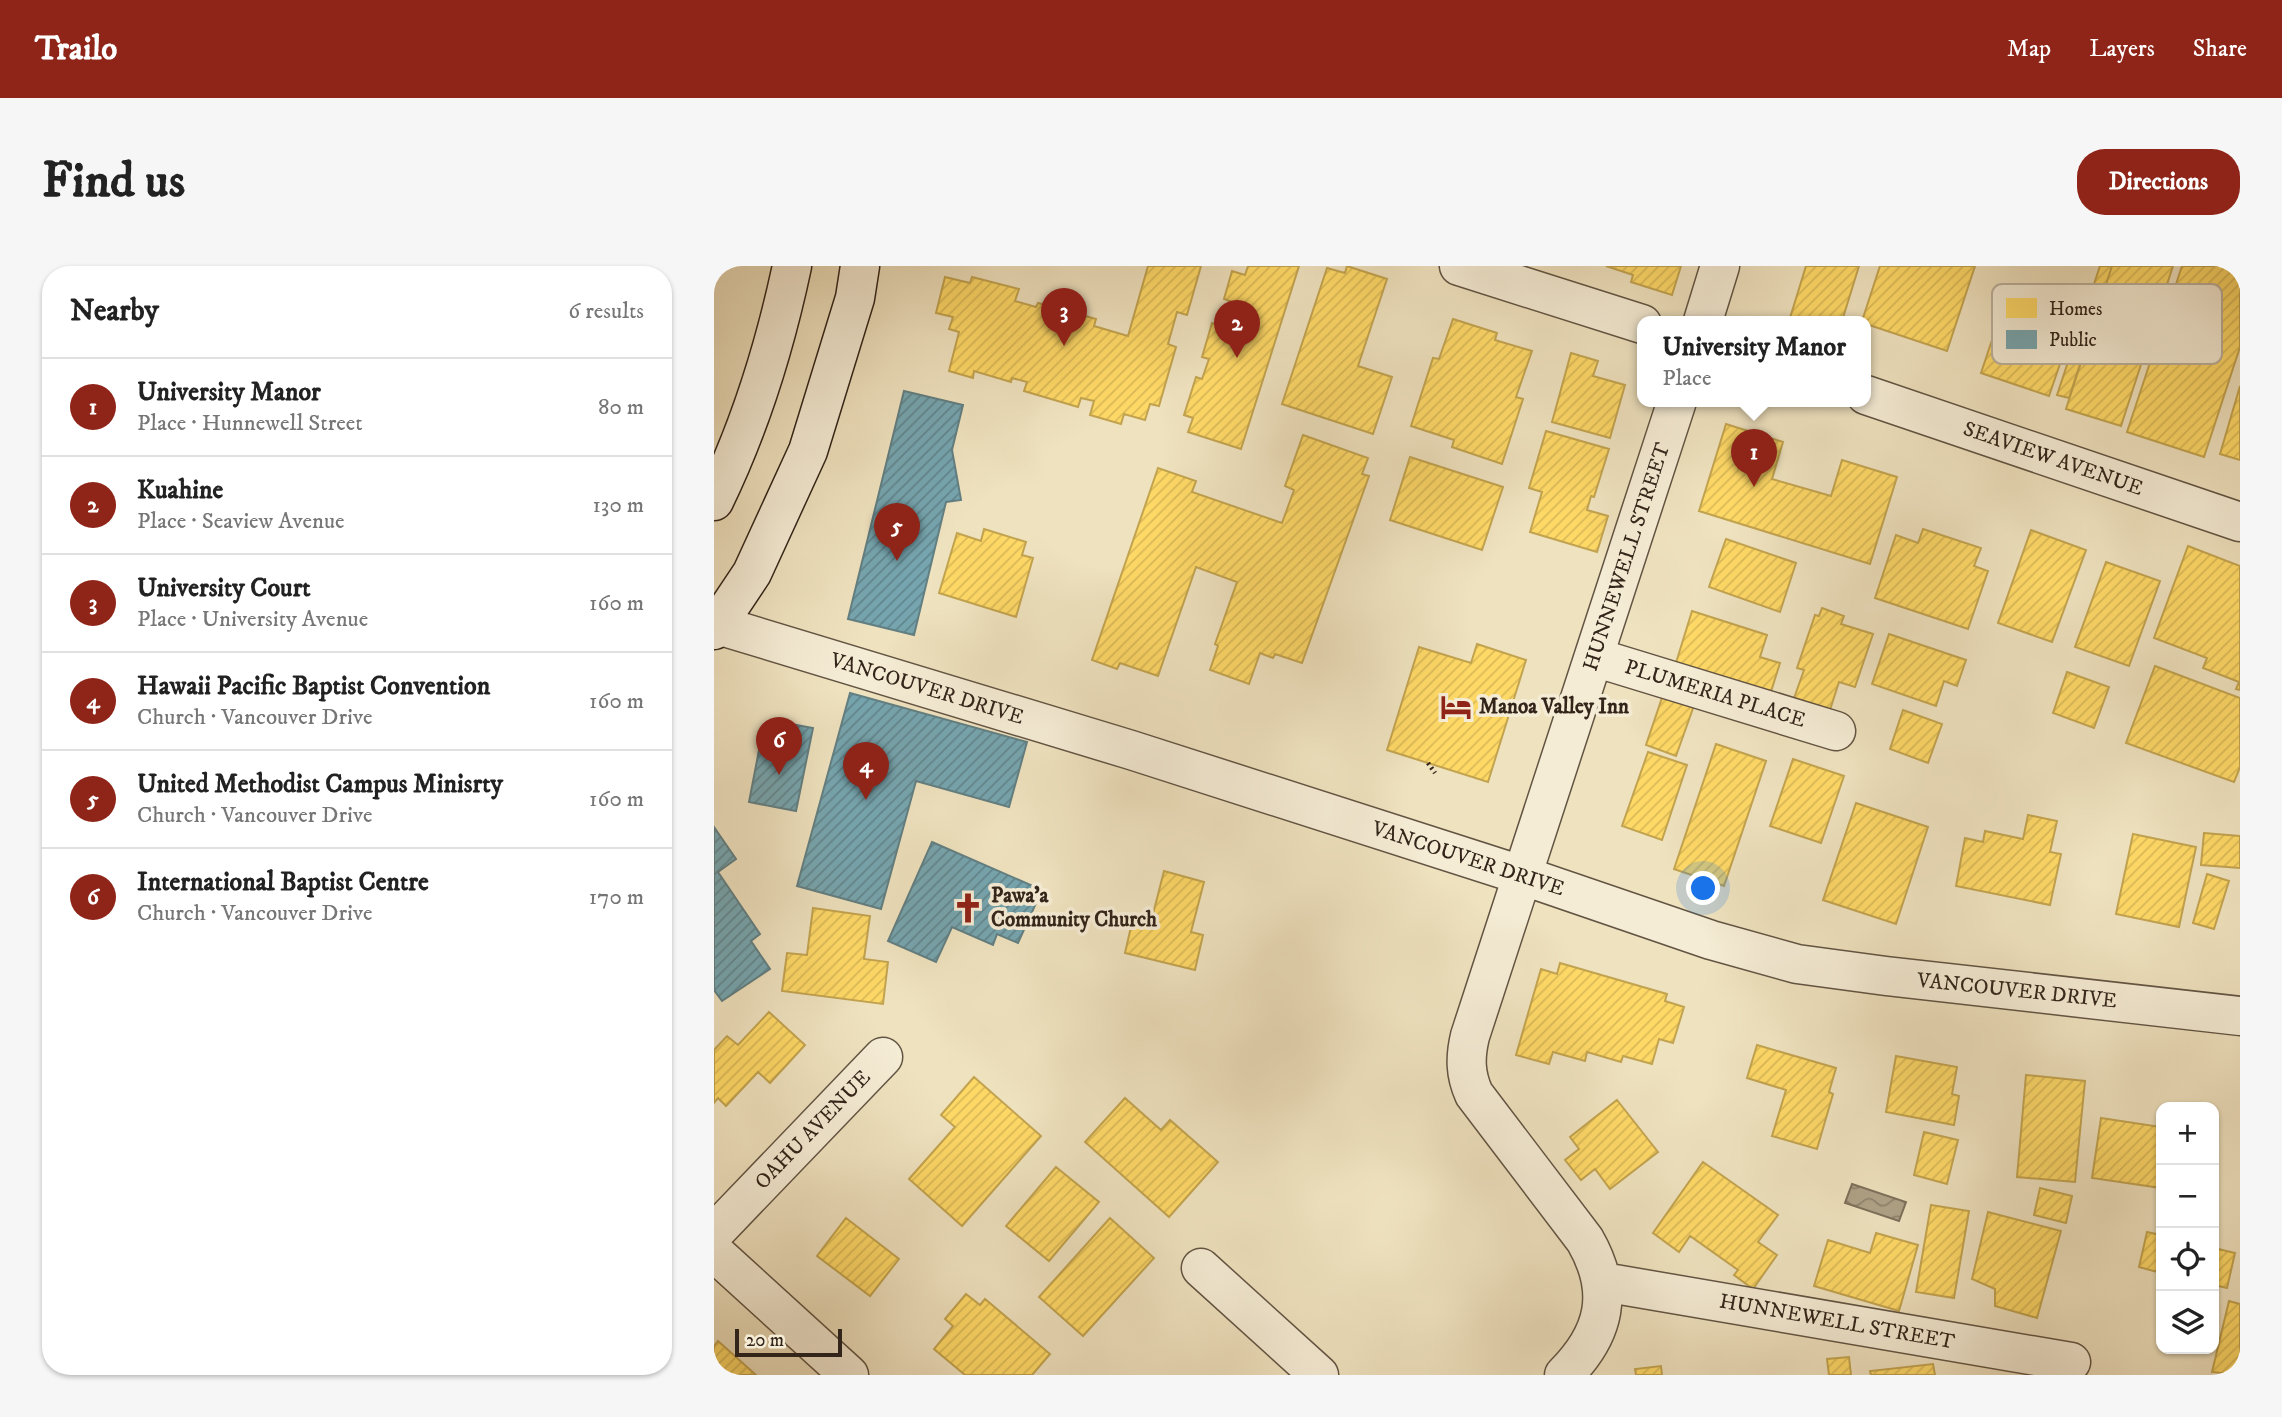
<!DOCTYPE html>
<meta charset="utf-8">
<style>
body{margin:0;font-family:"IM FELL DW Pica",serif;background:#f6f6f6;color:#222}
.controls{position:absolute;right:21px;bottom:21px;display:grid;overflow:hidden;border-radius:14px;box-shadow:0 2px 5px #0004}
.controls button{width:63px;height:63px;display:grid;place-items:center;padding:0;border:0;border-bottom:2px solid #e0e0e0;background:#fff;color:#222;font:35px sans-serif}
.scale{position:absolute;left:21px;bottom:18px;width:107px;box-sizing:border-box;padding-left:7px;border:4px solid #33251a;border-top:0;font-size:19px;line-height:24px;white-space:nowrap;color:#33251a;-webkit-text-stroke:5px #f5ecd5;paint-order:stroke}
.you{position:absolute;left:990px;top:623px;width:24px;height:24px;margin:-18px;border:5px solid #fff;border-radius:50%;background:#1a73e8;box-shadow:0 0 0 10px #1a73e833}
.badge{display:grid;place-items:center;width:46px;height:46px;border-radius:50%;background:#8f2418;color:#fff;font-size:23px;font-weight:700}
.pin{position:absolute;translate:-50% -58px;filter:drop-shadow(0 2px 4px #0008)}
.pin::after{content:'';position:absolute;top:37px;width:24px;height:21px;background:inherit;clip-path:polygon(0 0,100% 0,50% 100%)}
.popup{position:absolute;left:923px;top:50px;width:234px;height:91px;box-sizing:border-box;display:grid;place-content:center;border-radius:14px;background:#fff;filter:drop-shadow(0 2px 5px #0005);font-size:23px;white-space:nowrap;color:#767676}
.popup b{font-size:26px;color:#222}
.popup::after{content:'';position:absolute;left:50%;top:100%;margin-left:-14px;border:14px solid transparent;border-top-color:#fff}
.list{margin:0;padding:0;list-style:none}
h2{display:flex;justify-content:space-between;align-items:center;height:91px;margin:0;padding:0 28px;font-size:30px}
h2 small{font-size:23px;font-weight:400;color:#767676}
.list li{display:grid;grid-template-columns:46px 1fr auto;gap:21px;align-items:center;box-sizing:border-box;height:98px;padding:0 28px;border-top:2px solid #e0e0e0}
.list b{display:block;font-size:26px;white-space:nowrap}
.list p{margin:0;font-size:23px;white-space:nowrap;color:#767676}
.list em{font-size:23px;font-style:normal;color:#767676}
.icon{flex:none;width:38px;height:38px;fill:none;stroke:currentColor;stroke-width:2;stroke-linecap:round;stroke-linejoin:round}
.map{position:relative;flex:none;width:1526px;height:1109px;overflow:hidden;border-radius:28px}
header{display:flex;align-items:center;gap:42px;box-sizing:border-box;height:98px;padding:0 35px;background:#8f2418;color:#fff}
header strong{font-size:33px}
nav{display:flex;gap:38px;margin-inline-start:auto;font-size:24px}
.intro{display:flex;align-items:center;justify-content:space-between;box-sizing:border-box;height:168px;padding:0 42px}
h1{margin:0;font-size:49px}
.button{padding:18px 32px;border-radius:28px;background:#8f2418;color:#fff;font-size:24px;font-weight:700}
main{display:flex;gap:42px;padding:0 42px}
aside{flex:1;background:#fff;border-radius:28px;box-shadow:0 2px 5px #0004}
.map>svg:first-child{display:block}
.water{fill:url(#water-waves);stroke:#7d705b;stroke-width:2}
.homes{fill:url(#homes-hatch);stroke:#c2a34f;stroke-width:2}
.public{fill:url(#public-hatch);stroke:#627f82;stroke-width:2}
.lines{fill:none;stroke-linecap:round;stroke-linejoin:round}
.street-casing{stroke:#625443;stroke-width:41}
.secondary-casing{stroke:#33251a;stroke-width:41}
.path{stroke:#33251a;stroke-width:4.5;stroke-dasharray:2 3.5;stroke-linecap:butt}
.street{stroke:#f5ecd5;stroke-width:38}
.secondary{stroke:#f5ecd5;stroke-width:38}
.labels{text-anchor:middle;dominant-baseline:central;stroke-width:7;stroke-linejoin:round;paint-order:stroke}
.street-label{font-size:21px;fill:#33251a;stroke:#f5ecd5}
.poi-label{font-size:21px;font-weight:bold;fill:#33251a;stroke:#f5ecd5;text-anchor:start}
.key{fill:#f5ecd5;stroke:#bbb09d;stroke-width:2}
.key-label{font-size:19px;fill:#33251a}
</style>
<header>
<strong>Trailo</strong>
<nav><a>Map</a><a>Layers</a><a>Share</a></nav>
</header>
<div class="intro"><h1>Find us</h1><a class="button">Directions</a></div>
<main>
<aside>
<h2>Nearby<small>6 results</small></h2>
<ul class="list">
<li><span class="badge">1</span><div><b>University Manor</b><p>Place · Hunnewell Street</p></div><em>80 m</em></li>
<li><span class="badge">2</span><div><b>Kuahine</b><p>Place · Seaview Avenue</p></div><em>130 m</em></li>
<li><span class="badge">3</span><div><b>University Court</b><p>Place · University Avenue</p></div><em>160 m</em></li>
<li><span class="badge">4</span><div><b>Hawaii Pacific Baptist Convention</b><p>Church · Vancouver Drive</p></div><em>160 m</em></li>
<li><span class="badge">5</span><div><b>United Methodist Campus Minisrty</b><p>Church · Vancouver Drive</p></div><em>160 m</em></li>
<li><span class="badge">6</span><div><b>International Baptist Centre</b><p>Church · Vancouver Drive</p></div><em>170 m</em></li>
</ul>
</aside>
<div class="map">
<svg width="1526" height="1109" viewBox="0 0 1526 1109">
<defs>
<pattern id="water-waves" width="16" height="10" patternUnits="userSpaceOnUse" patternTransform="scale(1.75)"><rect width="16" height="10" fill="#afa287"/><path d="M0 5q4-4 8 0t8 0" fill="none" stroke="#8f846e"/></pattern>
<pattern id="homes-hatch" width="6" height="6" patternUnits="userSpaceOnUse" patternTransform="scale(1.75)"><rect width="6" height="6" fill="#ffd966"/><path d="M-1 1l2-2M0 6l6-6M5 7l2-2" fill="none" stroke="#dbba58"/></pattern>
<pattern id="public-hatch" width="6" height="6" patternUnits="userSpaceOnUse" patternTransform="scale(1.75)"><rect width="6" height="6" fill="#76a5af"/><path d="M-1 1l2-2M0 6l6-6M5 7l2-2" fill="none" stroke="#61868e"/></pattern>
</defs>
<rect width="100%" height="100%" fill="#efe2bf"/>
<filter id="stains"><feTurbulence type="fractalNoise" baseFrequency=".00286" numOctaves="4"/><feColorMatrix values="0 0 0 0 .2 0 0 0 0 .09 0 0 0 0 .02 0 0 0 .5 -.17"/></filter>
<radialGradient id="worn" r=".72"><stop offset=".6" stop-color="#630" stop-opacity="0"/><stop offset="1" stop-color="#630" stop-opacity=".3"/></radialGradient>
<path class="water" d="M1138 918 1192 936 1185 955 1131 937Z"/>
<path class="homes" d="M434 0H487L473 49 463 46 454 78 462 81 445 140 436 138 431 154 410 148 407 158 376 149 380 135 367 132 364 141 310 125 313 116 298 112 297 116 260 105 259 112 235 105 245 66 235 63 239 51 222 47 231 11 256 17 258 11 305 23 301 35 322 41 324 37 382 53 380 60 414 70Z
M534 0H585L527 183 474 166 479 152 470 149 482 111 488 113 495 93 488 91 498 57 513 62 521 37 510 33 518 5 531 9Z
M633 0 673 13 644 100 678 111 659 168 568 138 613 2 631 7Z
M892 0H967L958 29 917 16 919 9Z
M1092 0H1145L1128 55H1084L1076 52Z
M1166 0H1261L1233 85 1152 58V55H1148Z
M1386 0H1398L1355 132 1343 129Z
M1398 0H1459L1407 160 1352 143Z
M1468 0H1526V81L1490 191 1413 166Z
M1291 35 1360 57 1335 130 1267 107Z
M739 53 783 67 781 74 818 85 802 131 809 133 788 198 738 181 740 174 697 160 719 92 725 93Z
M857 87 884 95 879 110 911 119 896 172 838 156Z
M1526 120V194L1506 188Z
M1012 158 1069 176 1058 213 1117 230 1128 194 1183 211 1156 298 985 245Z
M832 165 895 183 880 231 877 230 873 244 894 250 883 286 816 266 828 226 815 222Z
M589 169 654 192 648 208 655 210 588 397 561 388 559 392 546 387 535 418 496 404 504 380 501 378 523 316 482 301 444 410 406 397 403 403 378 394 444 202 482 215 478 226 568 257 580 224 571 220Z
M696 191 789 221 768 284 676 254Z
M270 263 312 276 308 289 319 292 302 351 225 327 243 267 267 275Z
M1209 263 1267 282 1260 300 1274 305 1254 363 1161 332 1182 269 1204 277Z
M1317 264 1372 284 1338 376 1284 357Z
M1012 273 1082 297 1066 346 995 321Z
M1474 280 1526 300V424L1522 423 1525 416 1489 402 1493 392 1440 372Z
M1392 296 1446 315 1415 400 1361 381Z
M1108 342 1130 350 1127 358 1159 368 1141 421 1125 416 1115 447 1079 435 1090 404 1083 402 1101 349 1105 350Z
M978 345 1053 369 1046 391 1066 397 1055 432 957 413Z
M1175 368 1252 394 1243 420 1230 415 1222 440 1158 418Z
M763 378 812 394 774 516 673 484 705 381 757 397Z
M1441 400 1526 432V501L1520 516 1412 477Z
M1353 406 1395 421 1380 462 1339 447Z
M952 420 983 431 962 490 932 479Z
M1189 444 1228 458 1214 497 1176 483Z
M1002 478 1052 495 1010 620 960 603Z
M934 486 973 499 948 574 908 560Z
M1079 493 1130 510 1107 577 1056 560Z
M1142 537 1214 561 1182 658 1109 634Z
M1314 549 1343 555 1336 586 1347 588 1336 639 1242 620 1251 572 1269 576 1271 565 1309 573Z
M1490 567 1526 570V602L1487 599Z
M1419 568 1482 581 1465 661 1402 648Z
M450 605 490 616 477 666 489 669 481 704 411 687 419 652 437 656Z
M1493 608 1515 615 1500 663 1479 657Z
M99 642 156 650 150 693 174 696 169 738 68 725 73 687 93 689Z
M846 697 953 728 951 735 970 741 959 777 945 773 938 798 909 790 907 796 873 786 871 795 839 786 835 798 802 789 827 703 843 708Z
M55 746 91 779 56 817 44 806 12 840 4 832 0 837V784L13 770 24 779Z
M1043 779 1122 802 1115 826 1119 828 1103 883 1058 870 1072 824 1033 812Z
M1182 790 1243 801 1238 828 1245 830 1240 859 1172 846Z
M1312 809 1371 815 1361 916 1303 911Z
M260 811 327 870 248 960 195 913 241 861 227 849Z
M411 832 447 864 456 854 504 896 455 951 371 876Z
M903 834 944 886 896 923 881 903 867 914 851 894 865 883 856 871Z
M1387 852 1447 861V922L1378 912Z
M1210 866 1244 874 1233 918 1200 909Z
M989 896 1064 949 1044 976 1063 989 1039 1023 1020 1009 1024 1004 976 970 965 986 939 967Z
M342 901 385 936 335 995 292 960Z
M1326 922 1358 930 1352 957 1320 949Z
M1217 939 1255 945 1240 1032 1202 1026Z
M1274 946 1347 965 1323 1052 1281 1040V1023L1258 1013Z
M132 952 185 993 156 1030 103 990Z
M396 952 440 992 369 1070 325 1031Z
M1433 966 1447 969V1007L1425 1001Z
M1162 967 1204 979 1185 1045 1100 1020 1114 974 1156 987Z
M1500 982 1521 987 1513 1022 1500 1019Z
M252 1028 266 1039 271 1033 336 1088 318 1109H251L220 1083 239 1060 231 1053Z
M1515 1035 1526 1038V1109L1498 1106Z
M4 1075 42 1109H0V1080Z
M1135 1091 1137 1109H1115L1113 1093Z
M1219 1098 1221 1109H1157L1156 1105Z
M947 1100 948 1109H922L921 1103Z"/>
<path class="public" d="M190 125 249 139 238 184 247 234 232 236 200 369 134 353Z
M136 427 313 476 295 541 202 515 167 643 83 620Z
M66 456 99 462 82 545 35 536 46 479 61 481Z
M0 561 22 593 4 606 46 668 37 675 56 703 8 735 0 724Z
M218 576 328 624 304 677 283 668 279 679 238 661 222 696 174 675Z"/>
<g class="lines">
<g class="street-casing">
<path id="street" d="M745 0 928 58
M989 55 1006 0
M1152 129 1526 256
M0 356 4 359 417 484 810 610 997 674 1083 698 1172 710 1526 750
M880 391 1122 465
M0 967 169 791
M0 986 135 1109
M487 1002 605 1109
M889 1016 1357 1096
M850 1109C891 1068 901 1026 871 974L760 828C751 808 751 791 756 770L963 135"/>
</g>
<g class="secondary-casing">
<path id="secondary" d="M0 235C36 161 61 80 78 0
M0 364 38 307 94 185 141 32 146 0"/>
</g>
<path class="path" d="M714 497 721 507"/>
<use href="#street" class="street"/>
<use href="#secondary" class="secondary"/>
</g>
<defs>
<g id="hotel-bare" transform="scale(2.415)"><path d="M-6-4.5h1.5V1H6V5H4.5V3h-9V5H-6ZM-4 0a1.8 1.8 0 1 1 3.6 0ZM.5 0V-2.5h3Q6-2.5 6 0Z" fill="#8f2418" stroke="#f5ecd5" stroke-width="2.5" paint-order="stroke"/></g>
<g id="church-bare" transform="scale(2.415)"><path d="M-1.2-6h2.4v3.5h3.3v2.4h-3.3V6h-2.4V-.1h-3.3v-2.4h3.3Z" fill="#8f2418" stroke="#f5ecd5" stroke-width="2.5" paint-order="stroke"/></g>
</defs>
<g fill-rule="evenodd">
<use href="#hotel-bare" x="742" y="441"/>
<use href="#church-bare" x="254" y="642"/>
</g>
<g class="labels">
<g class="street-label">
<text transform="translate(1339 193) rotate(19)">SEAVIEW AVENUE</text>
<text transform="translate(913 291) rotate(-72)">HUNNEWELL STREET</text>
<text transform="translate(213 423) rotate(17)">VANCOUVER DRIVE</text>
<text transform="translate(1001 428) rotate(17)">PLUMERIA PLACE</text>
<text transform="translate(754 593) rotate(18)">VANCOUVER DRIVE</text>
<text transform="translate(1303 725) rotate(6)">VANCOUVER DRIVE</text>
<text transform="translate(99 864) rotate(-46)">OAHU AVENUE</text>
<text transform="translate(1123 1056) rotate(10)">HUNNEWELL STREET</text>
</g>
<g class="poi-label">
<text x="765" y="441">Manoa Valley Inn</text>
<text x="277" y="630">Pawa'a<tspan x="277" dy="24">Community Church</tspan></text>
</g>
</g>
<rect x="1278" y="18" width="230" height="80" rx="10" class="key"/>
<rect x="1292" y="32" width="31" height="20" fill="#ffd966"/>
<rect x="1292" y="64" width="31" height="19" fill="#76a5af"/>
<g class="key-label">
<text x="1335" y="49">Homes</text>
<text x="1335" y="80">Public</text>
</g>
<rect width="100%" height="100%" filter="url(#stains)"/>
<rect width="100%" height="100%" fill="url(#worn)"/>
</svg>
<div class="controls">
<button>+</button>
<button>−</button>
<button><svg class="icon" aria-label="locate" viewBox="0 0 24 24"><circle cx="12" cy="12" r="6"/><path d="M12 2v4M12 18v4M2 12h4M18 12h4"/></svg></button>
<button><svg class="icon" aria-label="layers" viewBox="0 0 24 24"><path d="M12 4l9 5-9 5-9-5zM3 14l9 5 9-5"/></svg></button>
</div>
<div class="scale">20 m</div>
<div class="you"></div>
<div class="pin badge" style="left:1040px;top:221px">1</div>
<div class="popup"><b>University Manor</b>Place</div>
<div class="pin badge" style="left:523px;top:92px">2</div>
<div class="pin badge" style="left:350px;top:80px">3</div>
<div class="pin badge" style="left:152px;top:534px">4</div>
<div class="pin badge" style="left:183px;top:295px">5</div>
<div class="pin badge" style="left:65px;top:509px">6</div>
</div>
</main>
